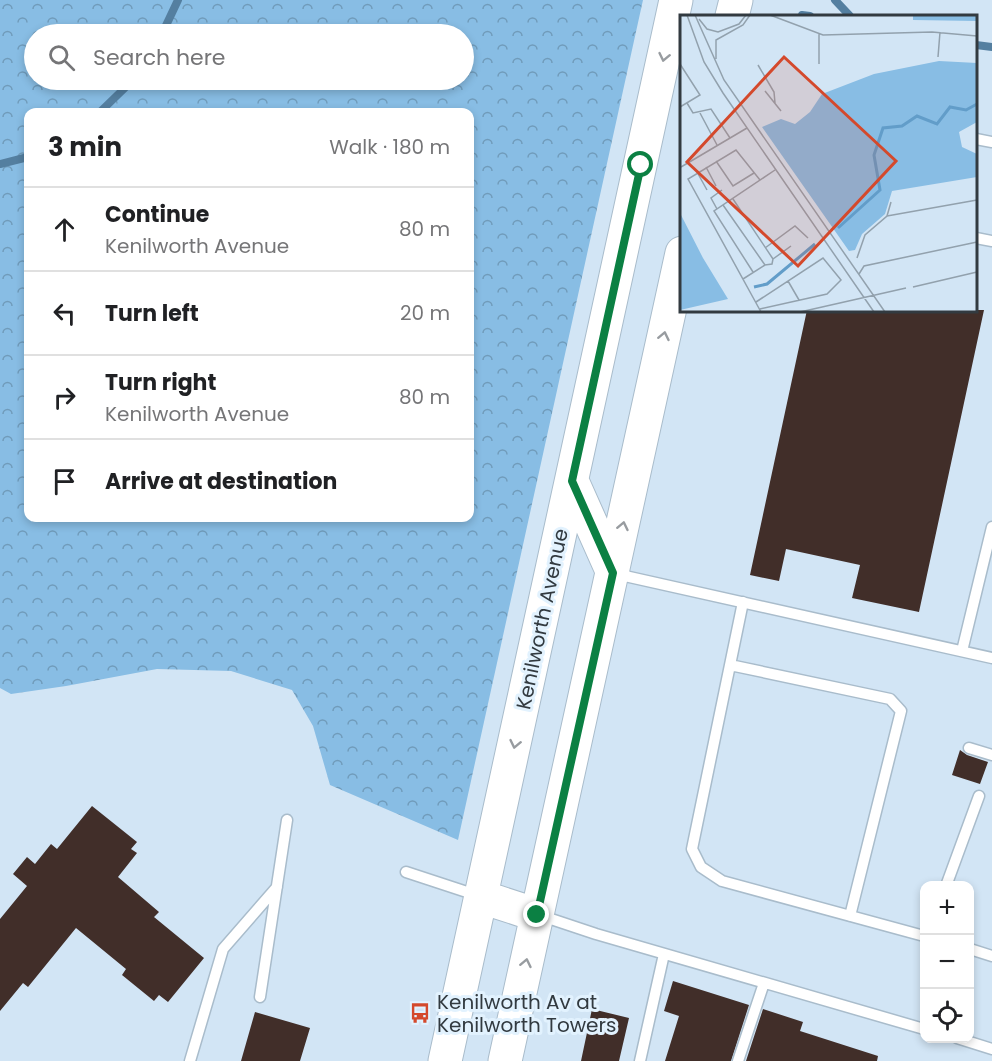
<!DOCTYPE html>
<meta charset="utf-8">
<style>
body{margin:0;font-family:Poppins,sans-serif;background:#f2f2f2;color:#202124}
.controls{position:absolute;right:18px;bottom:18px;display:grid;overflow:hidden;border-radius:12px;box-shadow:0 3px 9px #0003}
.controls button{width:54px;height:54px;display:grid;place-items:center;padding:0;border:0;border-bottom:2px solid #e0e0e0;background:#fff;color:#202124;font:30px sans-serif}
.stop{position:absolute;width:18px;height:18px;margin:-14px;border:4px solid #0b8043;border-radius:50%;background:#fff}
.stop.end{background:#0b8043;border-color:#fff;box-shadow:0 2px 6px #0008}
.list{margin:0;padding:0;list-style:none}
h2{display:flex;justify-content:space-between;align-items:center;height:78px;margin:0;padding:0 24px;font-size:26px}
h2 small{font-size:20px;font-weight:400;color:#757577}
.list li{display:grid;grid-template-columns:39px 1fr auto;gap:18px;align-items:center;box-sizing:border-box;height:84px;padding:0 24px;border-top:2px solid #e0e0e0}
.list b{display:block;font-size:22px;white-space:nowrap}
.list p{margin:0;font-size:20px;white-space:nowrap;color:#757577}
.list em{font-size:20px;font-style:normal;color:#757577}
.icon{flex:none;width:33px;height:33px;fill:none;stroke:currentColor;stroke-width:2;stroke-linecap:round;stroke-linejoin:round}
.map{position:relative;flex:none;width:992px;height:1061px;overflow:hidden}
.search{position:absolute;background:#fff;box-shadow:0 3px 9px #0003;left:24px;top:24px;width:450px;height:66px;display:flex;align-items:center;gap:15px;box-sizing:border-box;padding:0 21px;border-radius:33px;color:#757577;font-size:22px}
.panel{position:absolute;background:#fff;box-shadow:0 3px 9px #0003;left:24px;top:108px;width:450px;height:414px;border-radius:12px}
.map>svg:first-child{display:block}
.forest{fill:url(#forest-crowns);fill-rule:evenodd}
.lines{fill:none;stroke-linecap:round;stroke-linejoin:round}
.stream{stroke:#547fa0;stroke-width:8}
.building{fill:#412e29}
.service-casing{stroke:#a9bccb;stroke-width:13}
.primary-casing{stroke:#a9bccb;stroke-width:35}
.service{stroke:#fff;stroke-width:10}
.primary{stroke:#fff;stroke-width:33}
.oneway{stroke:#989ca0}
.route{stroke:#0b8043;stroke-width:8}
.labels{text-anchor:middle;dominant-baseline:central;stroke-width:6;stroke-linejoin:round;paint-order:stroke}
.street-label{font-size:20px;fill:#323a40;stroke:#e2f2fe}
.poi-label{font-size:20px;fill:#323a40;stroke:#e2f2fe;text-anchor:start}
.inset-river{fill:none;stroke:#629dc9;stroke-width:3}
.inset-road{fill:none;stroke:#92a1ad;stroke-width:1.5}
.view{fill:#d4492c;fill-opacity:0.15;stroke:#d4492c;stroke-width:3}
.inset-edge{fill:none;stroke:#323a40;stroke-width:3}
</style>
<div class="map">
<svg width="992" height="1061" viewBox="0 0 992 1061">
<defs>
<pattern id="forest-crowns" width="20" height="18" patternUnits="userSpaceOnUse" patternTransform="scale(1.5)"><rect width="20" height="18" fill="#88bde4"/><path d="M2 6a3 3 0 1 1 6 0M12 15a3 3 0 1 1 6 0" fill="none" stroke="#709bba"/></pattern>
</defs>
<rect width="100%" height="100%" fill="#d2e5f5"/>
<path class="forest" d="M0 0H643L458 840 330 785 313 726 292 690 231 671 157 669 66 686 11 694 0 688ZM34 34H464V80H34ZM28 112H470V518H28Z"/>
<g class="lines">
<path class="stream" d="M835 0 850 16
M802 15 810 16
M162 34 178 0
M976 45 992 47
M100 112 133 80
M0 164 28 157"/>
</g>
<path class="building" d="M807 310H984L919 612 852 598 860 565 786 549 779 581 750 575Z
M960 750 967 755 988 762 980 784 952 775Z
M92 806 137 842 131 849 137 853 118 877 159 912 154 917 204 958 168 1002 159 995 154 1001 122 975 126 969 76 928 28 987 23 983 0 1011V919L27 886 13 874 27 857 35 864 51 844 57 849Z
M673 981 749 1005 731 1061H665L679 1016 664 1011Z
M592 1009 629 1018 619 1061H581Z
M763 1009 803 1022 800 1031 878 1056 877 1061H746Z
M255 1012 310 1028 300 1061H241Z"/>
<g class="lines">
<g class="service-casing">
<path id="service" d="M976 139 992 142
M976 238 992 241
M616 574 992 658
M743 602 692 849 701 867 722 881 924 936
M962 651 992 527
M730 665 890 699 901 711 850 916
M969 748 992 755
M406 872 476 895
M946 886 979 796
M539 915 596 934 924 1029
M970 949 992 956
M260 997 287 820
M957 1038 992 1049
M190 1061 223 949 277 887
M640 1061 664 954
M738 1061 764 983"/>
</g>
<g class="primary-casing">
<path id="primary" d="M732 16 736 0
M572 481 613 573
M482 897 537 915
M445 1061 676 0
M505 1061 682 253"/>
</g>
<use href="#service" class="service"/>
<use href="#primary" class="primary"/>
</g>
<defs><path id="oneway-chevron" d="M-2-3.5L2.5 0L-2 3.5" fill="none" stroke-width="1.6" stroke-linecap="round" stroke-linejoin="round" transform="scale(1.5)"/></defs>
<g class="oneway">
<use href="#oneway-chevron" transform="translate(664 57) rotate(102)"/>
<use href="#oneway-chevron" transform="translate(664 336) rotate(-78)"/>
<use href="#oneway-chevron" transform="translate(623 526) rotate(-78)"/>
<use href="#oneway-chevron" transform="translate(515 744) rotate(102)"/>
<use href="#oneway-chevron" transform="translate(526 963) rotate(-78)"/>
</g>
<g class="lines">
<path class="route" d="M537 915 613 573 572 481 641 165"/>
</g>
<defs>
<g id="bus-bare" transform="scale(1.62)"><path d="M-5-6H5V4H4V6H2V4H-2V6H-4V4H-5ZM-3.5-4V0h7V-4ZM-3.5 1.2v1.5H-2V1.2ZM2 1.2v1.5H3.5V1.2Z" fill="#d4492c" stroke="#e2f2fe" stroke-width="2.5" paint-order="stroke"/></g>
</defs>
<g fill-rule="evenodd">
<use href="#bus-bare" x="420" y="1013"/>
</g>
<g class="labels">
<g class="street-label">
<text transform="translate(542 619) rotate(-78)">Kenilworth Avenue</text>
</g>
<g class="poi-label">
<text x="437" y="1002">Kenilworth Av at<tspan x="437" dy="23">Kenilworth Towers</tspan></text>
</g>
</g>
<g transform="translate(680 15)">
<rect width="297" height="297" fill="#d2e5f5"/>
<path d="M259 46 297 48V107L279 117 282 132 297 139V162L212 176 205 199 182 219 175 235 169 236 82 112 101 104 115 109 130 97 142 79 194 59Z" fill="#88bde4"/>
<path d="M233 0H297V6L233 5ZM0 198 23 243 48 284 0 295Z" fill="#88bde4"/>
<path class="inset-river" d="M158 213 200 175 194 140 203 113 222 111 237 101 257 109 270 92 286 95 297 89M74 272 87 269 135 229"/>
<path class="inset-road" d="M7 0 24 47 43 78 194 297M15 0 44 65 205 297M90 0 143 20 252 17 297 21M19 4 27 14 38 17 59 9 66 0M139 19V49M258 42 260 17M36 44V25L63 10 70 0M0 49 20 80 0 92M78 50 94 77 95 88M85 76 101 96M7 88 13 98 31 94 50 123M20 98 37 130M36 146 53 171 74 158M1 152 67 113M26 152 36 171M17 157 27 175M80 165 56 135 8 164 81 297M43 190 85 250 92 249 93 244 53 184M37 194 31 183 42 175M207 201 297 185M85 233 115 211 128 223M177 243 185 220 207 201 211 187M93 244 111 231M73 257 34 196 95 155M179 259 184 251 297 227M63 264 85 250M108 266 119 285M233 272 297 257M76 287 143 243 161 265 147 279 80 294M120 297 226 273"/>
<path class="view" d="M104 42 216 146 118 251 7 147Z"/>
<rect width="297" height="297" class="inset-edge"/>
</g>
</svg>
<div class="controls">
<button>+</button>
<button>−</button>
<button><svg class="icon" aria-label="locate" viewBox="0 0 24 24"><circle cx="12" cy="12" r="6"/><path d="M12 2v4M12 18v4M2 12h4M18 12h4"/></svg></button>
</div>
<div class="stop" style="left:641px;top:165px"></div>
<div class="stop end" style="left:537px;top:915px"></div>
<div class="search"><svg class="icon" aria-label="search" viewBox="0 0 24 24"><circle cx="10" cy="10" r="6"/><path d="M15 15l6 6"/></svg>Search here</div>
<section class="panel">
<h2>3 min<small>Walk · 180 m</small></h2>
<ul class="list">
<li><svg class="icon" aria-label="ahead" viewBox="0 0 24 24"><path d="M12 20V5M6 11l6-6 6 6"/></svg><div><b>Continue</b><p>Kenilworth Avenue</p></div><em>80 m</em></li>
<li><svg class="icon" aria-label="left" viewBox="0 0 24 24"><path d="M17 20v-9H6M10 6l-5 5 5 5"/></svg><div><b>Turn left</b></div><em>20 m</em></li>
<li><svg class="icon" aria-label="right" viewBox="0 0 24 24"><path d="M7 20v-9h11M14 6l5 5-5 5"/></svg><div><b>Turn right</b><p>Kenilworth Avenue</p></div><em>80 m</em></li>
<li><svg class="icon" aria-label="arrive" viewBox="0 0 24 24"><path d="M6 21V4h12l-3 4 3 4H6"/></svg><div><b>Arrive at destination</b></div></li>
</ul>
</section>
</div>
